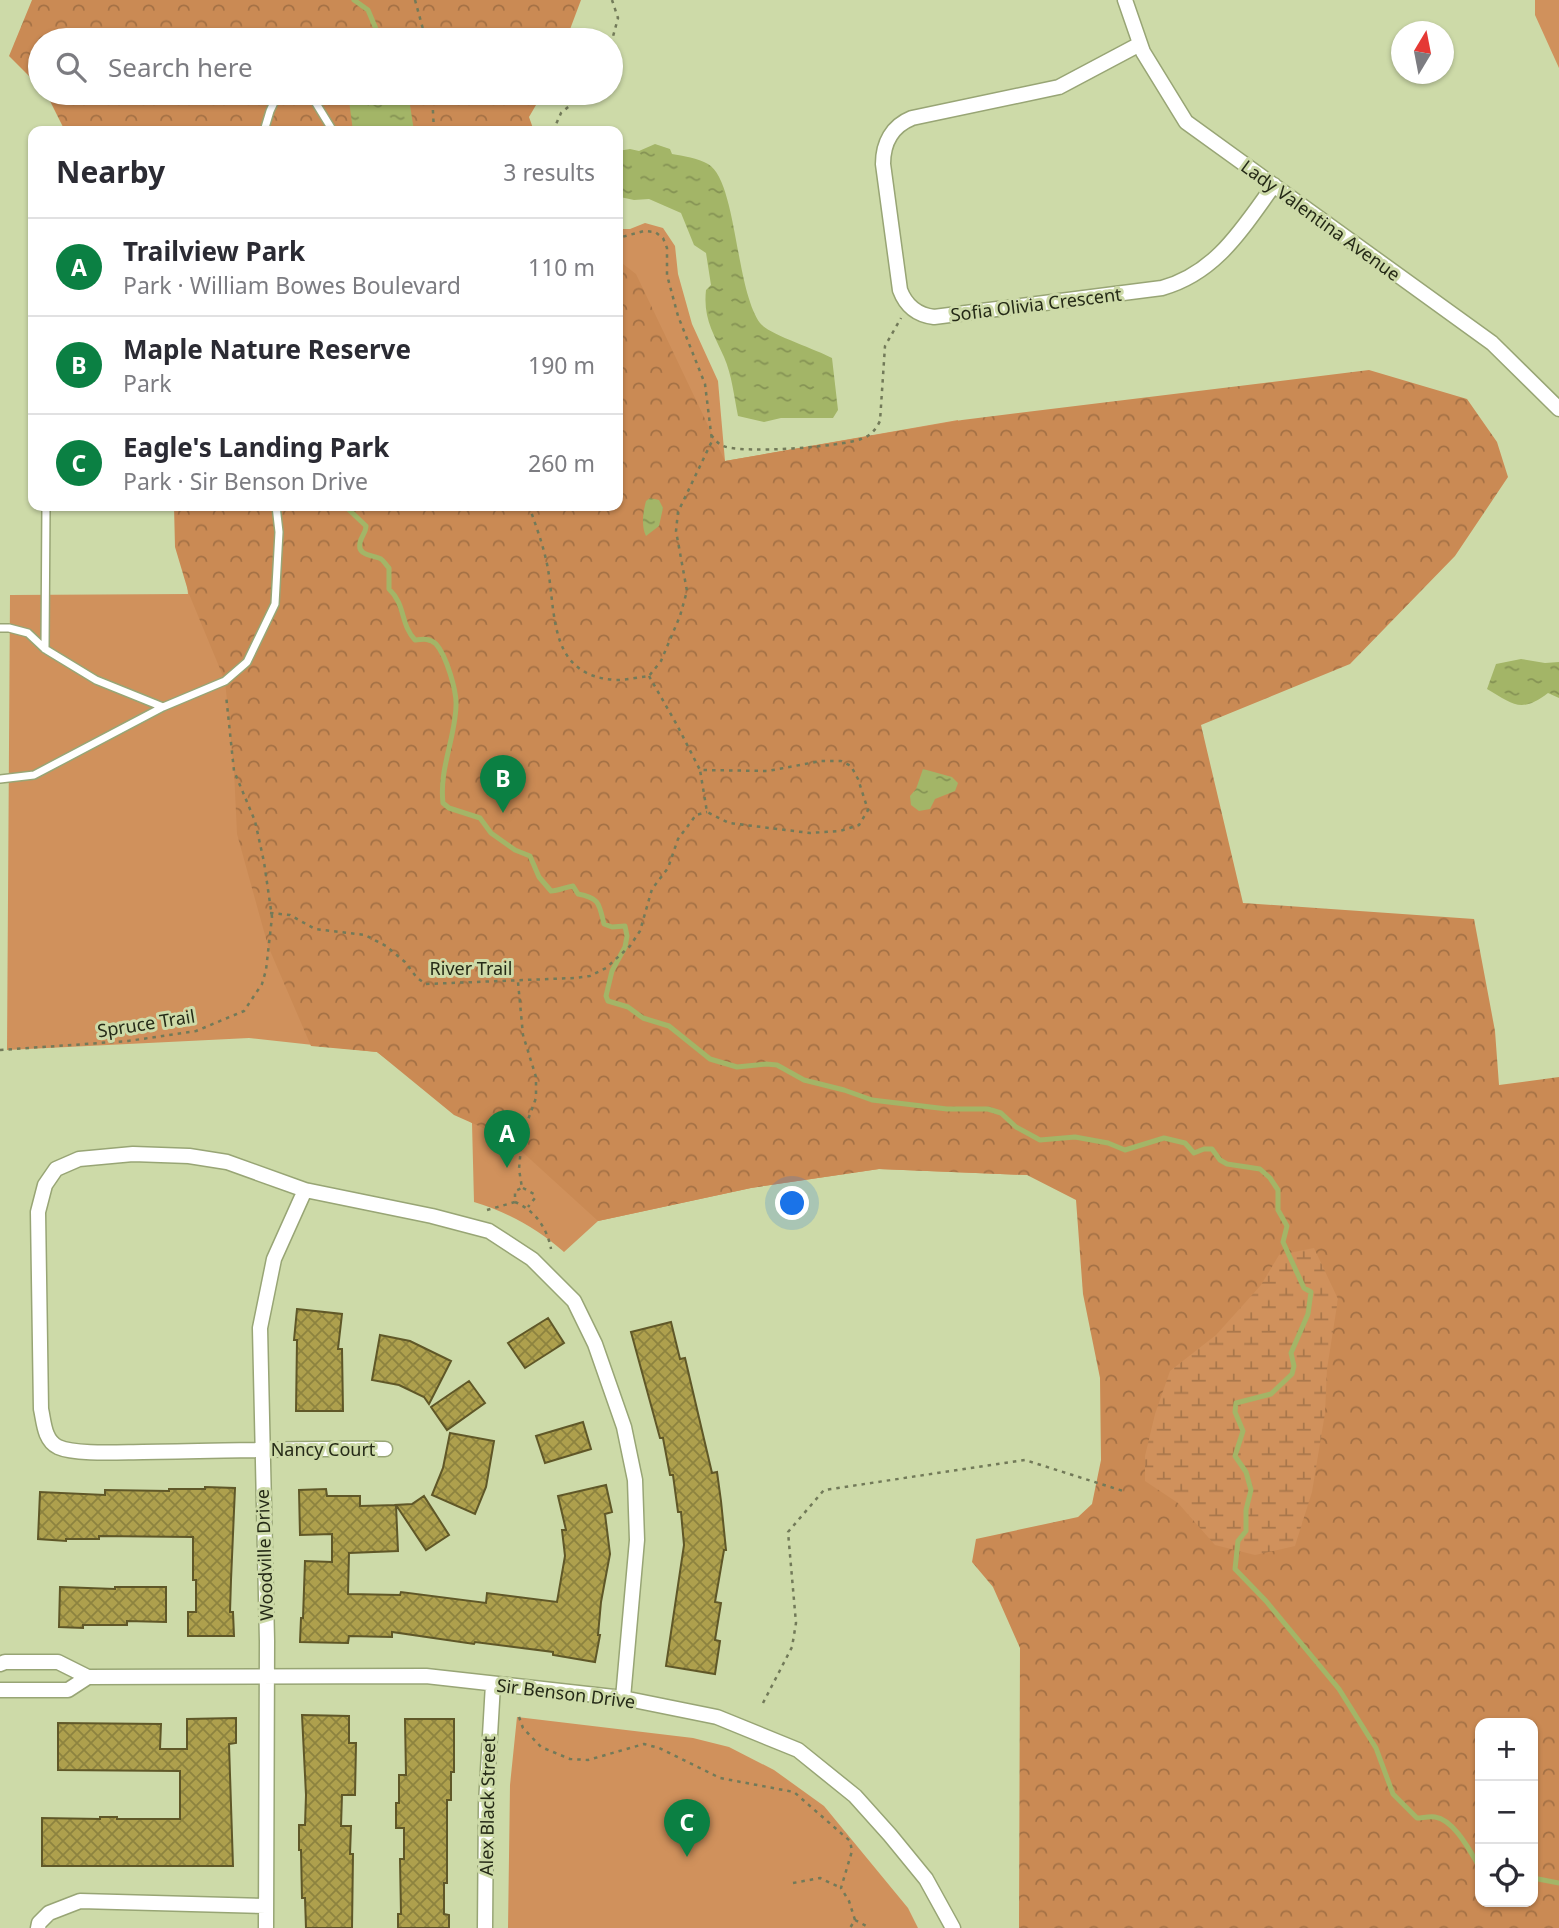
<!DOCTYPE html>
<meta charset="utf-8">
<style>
body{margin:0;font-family:"Noto Sans",sans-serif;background:#f7f7f7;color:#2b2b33}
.controls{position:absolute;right:21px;bottom:21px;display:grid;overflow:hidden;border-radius:14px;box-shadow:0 2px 5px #0004}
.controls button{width:63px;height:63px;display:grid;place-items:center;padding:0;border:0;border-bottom:2px solid #e1e1e2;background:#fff;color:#2b2b33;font:35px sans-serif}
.compass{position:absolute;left:1391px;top:21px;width:63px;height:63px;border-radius:50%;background:#fff;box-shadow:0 2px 5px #0004;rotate:10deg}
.you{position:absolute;left:793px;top:1204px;width:24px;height:24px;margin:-18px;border:5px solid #fff;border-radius:50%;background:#1a73e8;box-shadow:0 0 0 10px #1a73e833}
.badge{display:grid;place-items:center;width:46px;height:46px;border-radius:50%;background:#0b8043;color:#fff;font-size:23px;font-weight:700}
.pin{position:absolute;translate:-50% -58px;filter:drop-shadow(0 2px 4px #0008)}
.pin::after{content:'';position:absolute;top:37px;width:24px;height:21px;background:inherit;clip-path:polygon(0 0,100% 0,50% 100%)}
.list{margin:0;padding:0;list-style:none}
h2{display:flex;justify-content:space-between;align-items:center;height:91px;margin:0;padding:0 28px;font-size:30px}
h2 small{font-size:23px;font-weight:400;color:#7c7c81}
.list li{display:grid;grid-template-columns:46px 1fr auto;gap:21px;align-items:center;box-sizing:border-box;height:98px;padding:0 28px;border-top:2px solid #e1e1e2}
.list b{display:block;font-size:26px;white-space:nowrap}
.list p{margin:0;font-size:23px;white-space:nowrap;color:#7c7c81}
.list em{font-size:23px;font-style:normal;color:#7c7c81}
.icon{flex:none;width:38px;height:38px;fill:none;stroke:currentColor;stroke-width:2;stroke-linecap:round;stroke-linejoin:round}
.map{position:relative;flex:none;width:1559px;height:1928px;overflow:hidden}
.search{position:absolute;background:#fff;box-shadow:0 2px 5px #0004;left:28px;top:28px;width:595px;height:77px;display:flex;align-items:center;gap:18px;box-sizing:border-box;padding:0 24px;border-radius:38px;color:#7c7c81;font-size:26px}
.panel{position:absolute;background:#fff;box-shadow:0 2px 5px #0004;left:28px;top:126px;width:595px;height:385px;border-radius:14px}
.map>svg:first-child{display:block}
.green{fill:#d0915c}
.forest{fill:url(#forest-crowns);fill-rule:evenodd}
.wetland{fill:url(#wetland-marsh)}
.water{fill:url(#water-ripples)}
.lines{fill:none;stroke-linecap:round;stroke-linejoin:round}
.stream{stroke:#a3b567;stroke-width:5}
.building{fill:url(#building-cross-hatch);stroke:#5f5728;stroke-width:2}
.service-casing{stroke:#98a575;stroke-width:10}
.minor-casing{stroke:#98a575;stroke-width:17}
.path{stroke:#727a59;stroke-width:2.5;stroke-dasharray:3.5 5;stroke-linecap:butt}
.service{stroke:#fff;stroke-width:7}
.minor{stroke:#fff;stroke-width:14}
.labels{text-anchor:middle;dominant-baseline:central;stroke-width:6;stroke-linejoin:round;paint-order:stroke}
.street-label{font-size:18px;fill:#252a17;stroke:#cddaa8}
</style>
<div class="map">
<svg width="1559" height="1928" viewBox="0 0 1559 1928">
<defs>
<pattern id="forest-crowns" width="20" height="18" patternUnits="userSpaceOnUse" patternTransform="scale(1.75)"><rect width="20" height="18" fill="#ca8a54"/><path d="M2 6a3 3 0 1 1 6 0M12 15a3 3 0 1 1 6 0" fill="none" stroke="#a47145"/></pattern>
<pattern id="wetland-marsh" width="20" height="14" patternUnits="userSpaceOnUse" patternTransform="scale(1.75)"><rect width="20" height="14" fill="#d0915c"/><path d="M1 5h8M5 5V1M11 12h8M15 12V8" fill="none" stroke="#a9774b"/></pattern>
<pattern id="water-ripples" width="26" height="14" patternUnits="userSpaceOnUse" patternTransform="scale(1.75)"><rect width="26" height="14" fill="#a3b567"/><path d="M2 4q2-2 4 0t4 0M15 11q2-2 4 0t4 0" fill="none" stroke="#859354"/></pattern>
<pattern id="building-cross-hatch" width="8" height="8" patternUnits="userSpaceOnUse" patternTransform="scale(1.75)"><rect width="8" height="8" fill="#aea04d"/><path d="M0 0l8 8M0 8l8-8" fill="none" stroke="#8d833f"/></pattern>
</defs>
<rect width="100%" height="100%" fill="#cddaa8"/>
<path class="green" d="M1535 0H1559V68L1535 15Z
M645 223 663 228 675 246 678 274 692 324 718 381 725 461 958 420 1017 998 1027 1175 879 1169 751 1188 598 1221 564 1252C538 1229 508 1212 474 1202L472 1123 377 1052 249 1038 7 1050 10 595 188 594 180 506H618V229H630Z
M517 1717 693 1738 729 1747 774 1770 824 1806 908 1908 918 1928H508L510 1785Z"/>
<path class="forest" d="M32 0H581L566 40H40V87L9 56Z
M46 93H543L529 117 534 131H65Z
M618 260 636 274 725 461 962 420 1369 370 1467 399 1497 442 1508 477 1455 556 1350 664 1201 725 1243 903 1474 919 1495 1031 1499 1085 1559 1077V1928H1019L1020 1648 993 1587 972 1562 976 1539 1078 1517 1092 1504 1101 1460 1100 1378 1083 1294 1076 1200 1027 1175 879 1169 751 1188 598 1221 508 1139 454 1115 377 1052 311 1046 268 946 237 834 234 771 225 681 189 594 175 547 174 506H618ZM1480 1723H1533V1902H1480Z"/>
<path class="wetland" d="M1314 1248 1338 1299 1327 1369 1325 1413 1312 1492 1295 1546 1255 1555 1215 1545 1178 1503 1145 1481V1456L1155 1414 1170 1371 1216 1335 1261 1285 1279 1255Z"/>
<path class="water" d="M348 93H401L410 105 414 131H353Z
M655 144 670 149 672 154C683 156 698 158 708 164 737 181 735 288 760 323 768 334 816 349 832 358L838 410 833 418H781L764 422 738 416C734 397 732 375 724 357 713 332 703 318 706 290L711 285 706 253 694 245 681 213 649 199 634 200 620 197 618 194V151L630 149 639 151Z
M650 498 659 500 663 508 659 526 646 536C641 526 643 512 646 501Z
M1521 659 1545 663 1559 662V698L1548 693C1521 714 1513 704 1487 689L1496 664Z
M923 769 952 777 958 783 955 791 935 799 930 809 919 811 911 805 910 796 916 789Z"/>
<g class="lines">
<path class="stream" d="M349 40 351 35 372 32 376 29 368 10 354 0
M345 506 366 526C366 533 361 536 360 543 357 556 374 555 381 559 384 561 386 565 389 568V589C406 605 400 624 415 640 423 639 430 638 436 644 446 655 457 691 456 706 455 739 439 769 443 803L449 808 480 818 491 833 515 850 530 856 539 877 551 891C559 891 565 887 573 886L578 894C600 898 599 904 604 924L612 927 625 926 627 936 625 947 612 971 606 996 608 1001 628 1007 643 1018 669 1026 710 1059 737 1067 766 1064 777 1065 804 1080 844 1090 872 1100 947 1109H988L1001 1113 1016 1127 1040 1140 1075 1137 1108 1143 1125 1150 1164 1138 1185 1143 1194 1153 1204 1149H1212L1220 1160 1227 1164 1260 1169 1270 1178 1278 1190V1210L1287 1226 1283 1242 1304 1288 1311 1292 1308 1314 1291 1353 1294 1366 1292 1374 1271 1394 1236 1403 1235 1412 1243 1431 1235 1456 1246 1472 1251 1490 1246 1510V1531L1238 1541 1235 1569 1266 1601 1339 1689 1376 1748 1393 1794 1417 1818C1422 1818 1429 1816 1435 1817 1455 1820 1471 1853 1480 1868
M1533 1878 1559 1883"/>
</g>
<path class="building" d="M297 1309 342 1314 338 1349H342L343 1411H296L297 1340H294Z
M548 1318 564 1343 525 1368 508 1343Z
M671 1322 680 1359 685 1358 712 1473 717 1472 721 1501 726 1550H724L715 1602 721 1603 715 1640 720 1641 715 1674 666 1666 684 1545 681 1512H678L673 1475H670L663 1438H660L631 1332Z
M380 1335 410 1341 451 1361 429 1404 424 1397 399 1385 372 1380Z
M469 1381 485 1403 447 1430 431 1407Z
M583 1422 591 1449 545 1463 536 1436Z
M450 1433 494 1441 486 1487 475 1514 432 1495 443 1468Z
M606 1485 612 1512 605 1514 610 1554 601 1602 598 1635H600L595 1662 553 1655V1652L475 1642 474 1644 392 1632V1637L349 1636 348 1643 300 1642 301 1618H303L305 1561 332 1562V1534L300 1535 299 1490 326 1489 327 1496H360V1506L396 1505 398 1551 349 1553 348 1594 400 1595 401 1592 486 1603 487 1593 557 1602 565 1556 562 1530H566L558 1496Z
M205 1487 235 1488 231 1580 230 1612H233L234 1636H188V1612H196V1580H193V1537L99 1536V1539H66V1541L38 1539 40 1492 105 1495V1490L169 1491V1489H205Z
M424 1496 449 1535 426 1550 396 1505 412 1504Z
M60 1587 115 1589V1587H166V1622L127 1621V1625H83V1628L59 1627Z
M302 1715 349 1716V1743H356L355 1795H342L341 1826H351L350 1854H353L352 1928H306L305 1898H302L301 1850H299V1825H305L306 1795Z
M236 1718V1743L229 1744 233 1866H42V1818L100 1819V1817H117V1819H180V1771L58 1770V1723L161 1724 160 1749H187V1719Z
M405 1719H454V1772H451V1800H447V1883H444V1914L449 1915V1928H398V1914H401L400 1859H404V1828H396V1803H399V1775H406Z"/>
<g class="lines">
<g class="service-casing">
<path id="service" d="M297 93 314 100 333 131
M264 131 270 111 277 96 289 93
M0 628H9L28 633 45 649 96 680 163 707
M45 649 46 506
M0 779 34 775 163 707 225 681 247 662 275 604 279 532 276 506"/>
</g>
<g class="minor-casing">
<path id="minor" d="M1125 0 1143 52 1186 122 1492 343 1559 409
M1140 44 1059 87 912 118C892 126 883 143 883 164L900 290C906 306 917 315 934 317L1162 288C1216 273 1242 229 1274 185
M385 1449C304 1448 224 1451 143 1452 122 1452 76 1455 58 1447 44 1440 44 1422 41 1409L38 1212 45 1185 56 1169 79 1159 133 1154 189 1156 227 1162 305 1190 432 1216 489 1231 532 1259 574 1301 595 1344 624 1427 635 1480 637 1540 623 1698
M0 1664 5 1662H58L88 1677 426 1676 623 1698 717 1717 798 1750 855 1796 890 1835 926 1879 953 1928
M0 1690H68L88 1677
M38 1928 39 1923 49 1913 80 1901 266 1906
M266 1928 267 1641 260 1328 274 1259 305 1190
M485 1928 486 1804 493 1684"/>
</g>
<path class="path" d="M415 0 426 40
M611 44 618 18 612 0
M432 93 434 131
M553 131 561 113 585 93
M711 435C715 439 718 444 723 446 744 454 839 447 861 439 871 436 876 429 880 421L885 346 901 318
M529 506C536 526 544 547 548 569 556 619 550 676 616 680 627 680 639 677 649 676L661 661 680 616 687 591 676 531 678 512 712 441 705 384 678 316 667 275V248L663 238 655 232 644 231 618 238
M649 676 677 725 700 770 768 771 821 761H841L851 766 858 779 868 810 859 825 840 831 810 833 729 823 707 812 700 770
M270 913 290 915 315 929 365 935 386 946 405 962 417 978 426 984 574 978 590 976 606 968 630 946 640 931 652 889 668 868 678 839 696 815 707 812
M0 1050 128 1041 196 1031 244 1011 262 984 266 970 272 917 264 862 255 821 234 771 226 695
M523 1188 534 1194 535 1198 528 1207
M515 1202C534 1210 547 1227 551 1249
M487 1210 515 1202V1191L522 1188 519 1169 522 1136 536 1098V1077L523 1035 518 982
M763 1703 792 1647 796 1623 788 1532 824 1490 1025 1460 1123 1491
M519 1717 523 1728 541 1747 570 1759 588 1760 644 1744 659 1748 720 1778 794 1792 850 1841 852 1851 841 1888 849 1901 855 1920 850 1928
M793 1883 820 1878 841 1888
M855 1920 870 1928"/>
<use href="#service" class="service"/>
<use href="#minor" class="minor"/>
</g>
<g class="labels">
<g class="street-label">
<text transform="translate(1321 220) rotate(36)">Lady Valentina Avenue</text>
<text transform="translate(1036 304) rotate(-7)">Sofia Olivia Crescent</text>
<text x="471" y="968">River Trail</text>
<text transform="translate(146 1023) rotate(-9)">Spruce Trail</text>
<text x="323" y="1449">Nancy Court</text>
<text transform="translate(264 1555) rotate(-92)">Woodville Drive</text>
<text transform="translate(566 1693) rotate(7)">Sir Benson Drive</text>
<text transform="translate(487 1806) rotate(-89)">Alex Black Street</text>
</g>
</g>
</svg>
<div class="controls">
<button>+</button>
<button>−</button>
<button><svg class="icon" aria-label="locate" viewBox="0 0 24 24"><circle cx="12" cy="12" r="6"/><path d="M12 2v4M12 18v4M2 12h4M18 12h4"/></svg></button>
</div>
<svg class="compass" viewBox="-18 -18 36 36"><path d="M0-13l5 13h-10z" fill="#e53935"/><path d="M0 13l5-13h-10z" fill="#7c7c81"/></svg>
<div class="you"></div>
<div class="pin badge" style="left:507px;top:1168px">A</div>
<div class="pin badge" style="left:503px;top:813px">B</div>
<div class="pin badge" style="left:687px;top:1857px">C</div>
<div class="search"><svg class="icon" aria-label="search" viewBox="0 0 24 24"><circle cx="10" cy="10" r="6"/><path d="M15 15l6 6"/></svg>Search here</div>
<section class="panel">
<h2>Nearby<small>3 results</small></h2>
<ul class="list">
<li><span class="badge">A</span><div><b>Trailview Park</b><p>Park · William Bowes Boulevard</p></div><em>110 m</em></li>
<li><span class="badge">B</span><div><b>Maple Nature Reserve</b><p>Park</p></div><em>190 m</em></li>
<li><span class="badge">C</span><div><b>Eagle's Landing Park</b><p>Park · Sir Benson Drive</p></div><em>260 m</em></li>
</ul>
</section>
</div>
